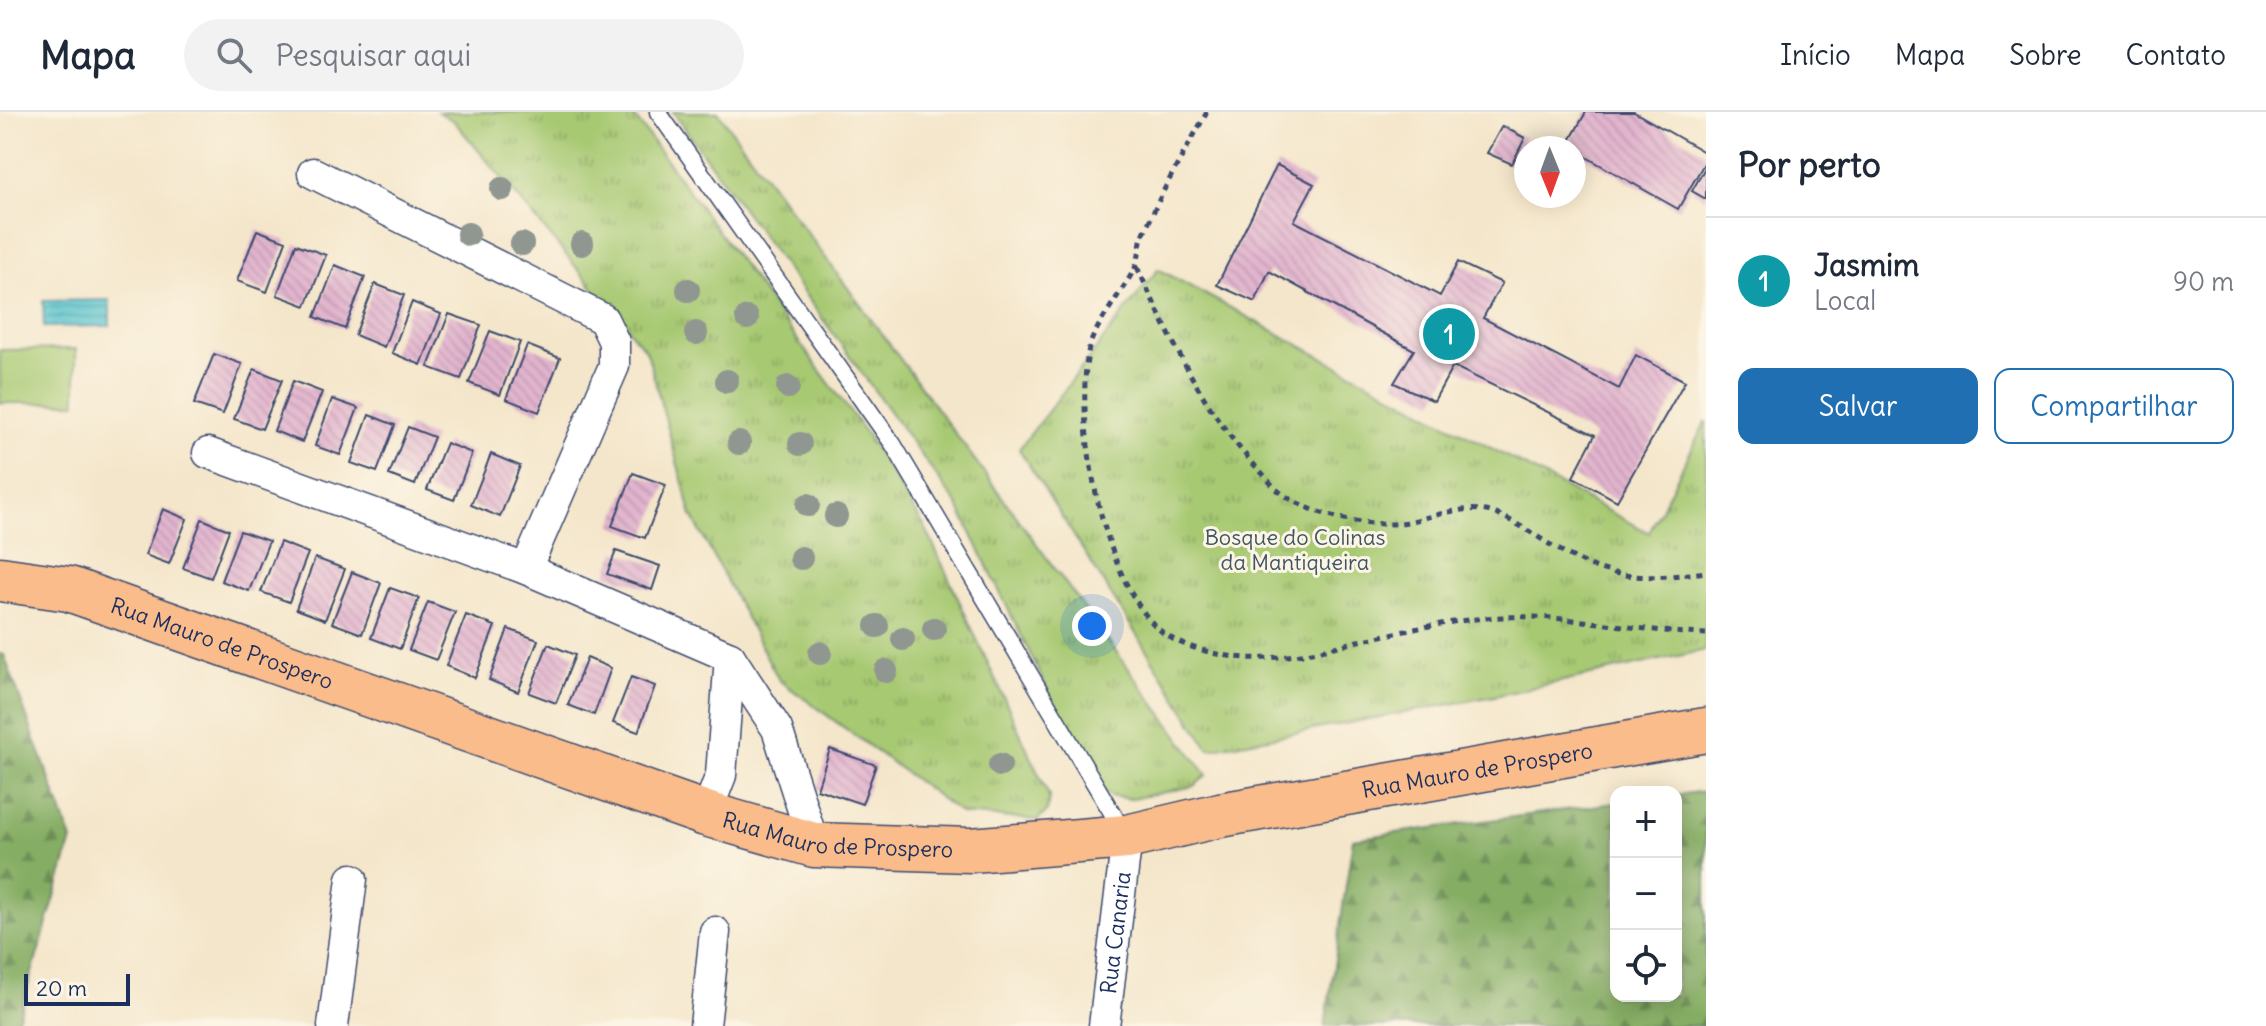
<!DOCTYPE html>
<html lang="pt">
<meta charset="utf-8">
<style>
body{margin:0;font-family:Delius,sans-serif;background:#f2f2f3;color:#1f2937}
.controls{position:absolute;right:24px;bottom:24px;display:grid;overflow:hidden;border-radius:16px;box-shadow:0 4px 20px #0003}
.controls button{width:72px;height:72px;display:grid;place-items:center;padding:0;border:0;border-bottom:2px solid #e0e1e3;background:#fff;color:#1f2937;font:40px sans-serif}
.compass{position:absolute;left:1514px;top:24px;width:72px;height:72px;border-radius:50%;background:#fff;box-shadow:0 4px 20px #0003;rotate:179deg}
.scale{position:absolute;left:24px;bottom:20px;width:106px;box-sizing:border-box;padding-left:8px;border:4px solid #1b2f5e;border-top:0;font-size:22px;line-height:28px;white-space:nowrap;color:#1b2f5e;-webkit-text-stroke:6px #fcf5e5;paint-order:stroke}
.you{position:absolute;left:1092px;top:514px;width:28px;height:28px;margin:-20px;border:6px solid #fff;border-radius:50%;background:#1a73e8;box-shadow:0 0 0 12px #1a73e833}
.badge{display:grid;place-items:center;width:52px;height:52px;border-radius:50%;background:#1f6fb2;color:#fff;font-size:26px;font-weight:700}
.pin{position:absolute;translate:-50% -50%;border:4px solid #fff;box-shadow:0 2px 8px #0006}
.list{margin:0;padding:0;list-style:none}
h2{display:flex;justify-content:space-between;align-items:center;height:104px;margin:0;padding:0 32px;font-size:34px}
h2 small{font-size:26px;font-weight:400;color:#747a83}
.list li{display:grid;grid-template-columns:52px 1fr auto;gap:24px;align-items:center;box-sizing:border-box;height:128px;padding:0 32px;border-top:2px solid #e0e1e3}
.list b{display:block;font-size:30px;white-space:nowrap}
.list p{margin:0;font-size:26px;white-space:nowrap;color:#747a83}
.list em{font-size:26px;font-style:normal;color:#747a83}
.actions{display:flex;gap:16px;padding:24px 32px}
.actions a{flex:1;padding:18px 0;border:2px solid #1f6fb2;border-radius:16px;text-align:center;font-size:28px;color:#1f6fb2}
.actions .main{background:#1f6fb2;color:#fff}
.icon{flex:none;width:44px;height:44px;fill:none;stroke:currentColor;stroke-width:2;stroke-linecap:round;stroke-linejoin:round}
.map{position:relative;flex:none;width:1706px;height:914px;overflow:hidden}
header{display:flex;align-items:center;gap:48px;box-sizing:border-box;height:112px;padding:0 40px;background:#fff;border-bottom:2px solid #e0e1e3}
header strong{font-size:38px}
nav{display:flex;gap:44px;margin-inline-start:auto;font-size:28px}
.search{width:560px;height:72px;background:#f2f2f3;display:flex;align-items:center;gap:20px;box-sizing:border-box;padding:0 28px;border-radius:44px;color:#747a83;font-size:30px}
main{display:flex}
aside{flex:1;background:#fff}
.map>svg:first-child{display:block}
.grass{fill:url(#grass-tufts);stroke:#617c68;stroke-width:2}
.forest{fill:url(#forest-firs);stroke:#506e61;stroke-width:2}
.garden{fill:#a7c972;stroke:#617c68;stroke-width:2}
.water{fill:url(#water-rules);stroke:#397a96;stroke-width:2}
.building{fill:url(#building-back-hatch)}
.lines{fill:none;stroke-linecap:round;stroke-linejoin:round}
.lane-casing{stroke:#3c4a6e;stroke-width:19}
.street-casing{stroke:#3c4a6e;stroke-width:33}
.primary-casing{stroke:#3c4a6e;stroke-width:47}
.path{stroke:#3c4a6e;stroke-width:5;stroke-dasharray:6 6;stroke-linecap:butt}
.lane{stroke:#fff;stroke-width:16}
.street{stroke:#fff;stroke-width:30}
.primary{stroke:#fabc8b;stroke-width:44}
.tree{fill:#909791}
.labels{text-anchor:middle;dominant-baseline:central;stroke-width:6;stroke-linejoin:round;paint-order:stroke}
.park-label{font-size:22px;fill:#3e5663;stroke:#fcf5e5}
.street-label{font-size:22px;fill:#1b2f5e;stroke:#fcf5e5}
</style>
<header>
<strong>Mapa</strong>
<div class="search"><svg class="icon" aria-label="search" viewBox="0 0 24 24"><circle cx="10" cy="10" r="6"/><path d="M15 15l6 6"/></svg>Pesquisar aqui</div>
<nav><a>Início</a><a>Mapa</a><a>Sobre</a><a>Contato</a></nav>
</header>
<main>
<div class="map">
<svg width="1706" height="914" viewBox="0 0 1706 914">
<defs>
<pattern id="grass-tufts" width="24" height="20" patternUnits="userSpaceOnUse" patternTransform="scale(2)"><rect width="24" height="20" fill="#a7c972"/><path d="M3 7l-1-3M5 7V3M7 7l1-3M15 17l-1-3M17 17v-4M19 17l1-3" fill="none" stroke="#87a461"/></pattern>
<pattern id="forest-firs" width="22" height="20" patternUnits="userSpaceOnUse" patternTransform="scale(2)"><rect width="22" height="20" fill="#85ad64"/><path d="M5 1l3.5 6h-7zM16 11l3.5 6h-7z" fill="#6c8d56"/></pattern>
<pattern id="water-rules" width="6" height="5" patternUnits="userSpaceOnUse" patternTransform="scale(2)"><rect width="6" height="5" fill="#57c4ce"/><path d="M0 2.5h6" fill="none" stroke="#47a0aa"/></pattern>
<pattern id="building-back-hatch" width="6" height="6" patternUnits="userSpaceOnUse" patternTransform="scale(2)"><rect width="6" height="6" fill="#e2b4ce"/><path d="M-1 5l2 2M0 0l6 6M5-1l2 2" fill="none" stroke="#c19bb3"/></pattern>
</defs>
<rect width="100%" height="100%" fill="#fcf5e5"/>
<filter id="ink" filterUnits="userSpaceOnUse"><feTurbulence type="fractalNoise" baseFrequency=".0125" numOctaves="2"/><feDisplacementMap in="SourceGraphic" scale="16" xChannelSelector="R" yChannelSelector="G"/><feConvolveMatrix kernelMatrix="1 2 1 2 8 2 1 2 1" color-interpolation-filters="sRGB"/></filter>
<filter id="wash" filterUnits="userSpaceOnUse"><feTurbulence type="fractalNoise" baseFrequency=".006" numOctaves="4" result="noise"/><feDisplacementMap in="SourceGraphic" scale="32" xChannelSelector="R" yChannelSelector="G"/><feGaussianBlur stdDeviation="1.8" result="paint"/><feColorMatrix in="noise" values="0 0 0 0 0 0 0 0 0 0 0 0 0 0 0 0 0 1.4 0 .05"/><feComposite in="paint" operator="in"/></filter>
<g filter="url(#wash)">
<rect width="100%" height="100%" fill="#f4e6ca"/>
<path class="grass" d="M438 0H631L867 323 926 417 1049 684 1047 699 1038 708 962 702 779 568 692 404 647 240 454 9Z
M673 0H718L1207 663 1194 674 1131 687 1110 684 1093 671 958 394Z
M1158 157 1649 421 1706 309V538L1494 584 1209 637 1019 337Z"/>
<path class="forest" d="M0 542 4 543 72 728 16 914H0Z
M1706 679V914H1325L1353 727 1616 691V884H1676V683Z"/>
<path class="garden" d="M76 237V291H0V238Z"/>
<path class="water" d="M110 188V214L44 215 43 189Z"/>
<g id="blocks">
<path class="building" d="M1586 0H1634L1706 41V48L1678 97 1574 38V36L1567 34Z
M1502 14 1525 26 1512 52 1487 41Z
M1277 53 1314 72 1294 109 1440 184 1458 150 1502 171 1483 206 1619 277 1636 243 1685 269 1617 389 1573 365 1595 323 1453 254 1434 289 1394 271 1414 238 1269 159 1255 190 1217 173Z
M1706 54V87L1692 79Z
M257 118 286 129 267 180 237 169Z
M296 132 326 143 306 194 277 183Z
M335 153 365 165 345 217 315 205Z
M375 172 404 183 384 235 355 223Z
M412 190 441 202 421 253 392 241Z
M449 202 481 213 461 267 428 255Z
M490 219 520 230 500 283 469 271Z
M527 233 560 246 539 300 506 287Z
M214 242 242 252 223 302 194 292Z
M254 257 282 268 262 317 234 307Z
M293 269 322 280 302 330 274 319Z
M332 287 358 296 340 343 315 334Z
M369 303 395 313 377 360 351 351Z
M408 315 434 325 415 373 389 363Z
M446 331 472 341 454 388 427 378Z
M491 342 520 354 500 405 471 393Z
M633 361 666 373 645 426 612 414Z
M163 397 187 407 169 452 145 443Z
M202 407 229 418 211 466 183 456Z
M240 419 269 429 249 479 221 469Z
M280 430 308 441 289 490 261 480Z
M616 439 660 454 652 478 607 462Z
M315 446 345 457 325 508 296 497Z
M352 460 381 471 362 522 332 511Z
M390 476 419 486 400 537 371 526Z
M428 490 455 500 436 548 409 538Z
M466 503 495 514 475 566 446 554Z
M508 517 538 528 518 580 489 568Z
M548 532 575 543 556 591 529 581Z
M587 546 611 556 594 603 568 593Z
M631 565 655 574 638 620 613 611Z
M830 637 876 653 862 692 817 677Z"/>
</g>
</g>
<g filter="url(#ink)">
<use href="#blocks" fill-opacity="0" stroke="#3c4a6e" stroke-width="2"/>
<g class="lines">
<g class="lane-casing">
<path id="lane" d="M658 0 893 332 1124 721"/>
</g>
<g class="street-casing">
<g id="street">
<path d="M313 61 603 207 614 230V254L526 457"/>
<path d="M208 341 526 457 730 545 777 617 814 733"/>
<path d="M706 702 721 663 730 545"/>
<path d="M333 914 352 767"/>
<path d="M705 914 715 820"/>
<path id="s1" d="M1104 914 1127 725"/>
</g>
</g>
<g class="primary-casing">
<g id="primary">
<path id="s2" d="M0 467 69 477 706 702 814 733 971 738 1127 725 1220 703 1706 618"/>
</g>
</g>
<path class="path" d="M1207 0C1189 33 1168 67 1153 101 1149 110 1144 120 1141 129 1139 139 1139 149 1134 158 1123 178 1093 217 1089 236 1073 308 1103 478 1166 523 1185 536 1224 545 1246 546 1285 548 1322 538 1359 529 1405 519 1454 507 1502 505 1570 502 1638 520 1706 522
M1137 155C1171 227 1206 305 1263 362 1269 369 1276 378 1284 383 1313 402 1349 410 1383 412 1418 414 1454 390 1490 400 1518 409 1540 428 1565 441 1616 470 1650 467 1706 460"/>
<use href="#lane" class="lane"/>
<use href="#street" class="street"/>
<use href="#primary" class="primary"/>
</g>
<g class="tree">
<circle cx="502" cy="77" r="12"/>
<circle cx="468" cy="122" r="12"/>
<circle cx="522" cy="132" r="12"/>
<circle cx="582" cy="132" r="12"/>
<circle cx="688" cy="178" r="12"/>
<circle cx="747" cy="206" r="12"/>
<circle cx="696" cy="221" r="12"/>
<circle cx="727" cy="269" r="12"/>
<circle cx="788" cy="275" r="12"/>
<circle cx="739" cy="331" r="12"/>
<circle cx="800" cy="332" r="12"/>
<circle cx="808" cy="393" r="12"/>
<circle cx="836" cy="404" r="12"/>
<circle cx="801" cy="446" r="12"/>
<circle cx="877" cy="514" r="12"/>
<circle cx="934" cy="517" r="12"/>
<circle cx="903" cy="527" r="12"/>
<circle cx="820" cy="541" r="12"/>
<circle cx="886" cy="559" r="12"/>
<circle cx="1000" cy="653" r="12"/>
</g>
</g>
<g class="labels">
<g class="park-label">
<text x="1295" y="425">Bosque do Colinas<tspan x="1295" dy="25">da Mantiqueira</tspan></text>
</g>
<g class="street-label">
<text stroke="none"><textPath href="#s2" startOffset="232">Rua Mauro de Prospero</textPath></text>
<text stroke="none"><textPath href="#s2" startOffset="1528">Rua Mauro de Prospero</textPath></text>
<text stroke="none"><textPath href="#s2" startOffset="880">Rua Mauro de Prospero</textPath></text>
<text stroke="none"><textPath href="#s1" startOffset="94">Rua Canaria</textPath></text>
</g>
</g>
</svg>
<div class="controls">
<button>+</button>
<button>−</button>
<button><svg class="icon" aria-label="locate" viewBox="0 0 24 24"><circle cx="12" cy="12" r="6"/><path d="M12 2v4M12 18v4M2 12h4M18 12h4"/></svg></button>
</div>
<svg class="compass" viewBox="-18 -18 36 36"><path d="M0-13l5 13h-10z" fill="#e53935"/><path d="M0 13l5-13h-10z" fill="#747a83"/></svg>
<div class="scale">20 m</div>
<div class="you"></div>
<div class="pin badge" style="left:1449px;top:222px;background:#0f9aa8">1</div>
</div>
<aside>
<h2>Por perto<small></small></h2>
<ul class="list">
<li><span class="badge" style="background:#0f9aa8">1</span><div><b>Jasmim</b><p>Local</p></div><em>90 m</em></li>
</ul>
<div class="actions"><a class="main">Salvar</a><a>Compartilhar</a></div>
</aside>
</main>
